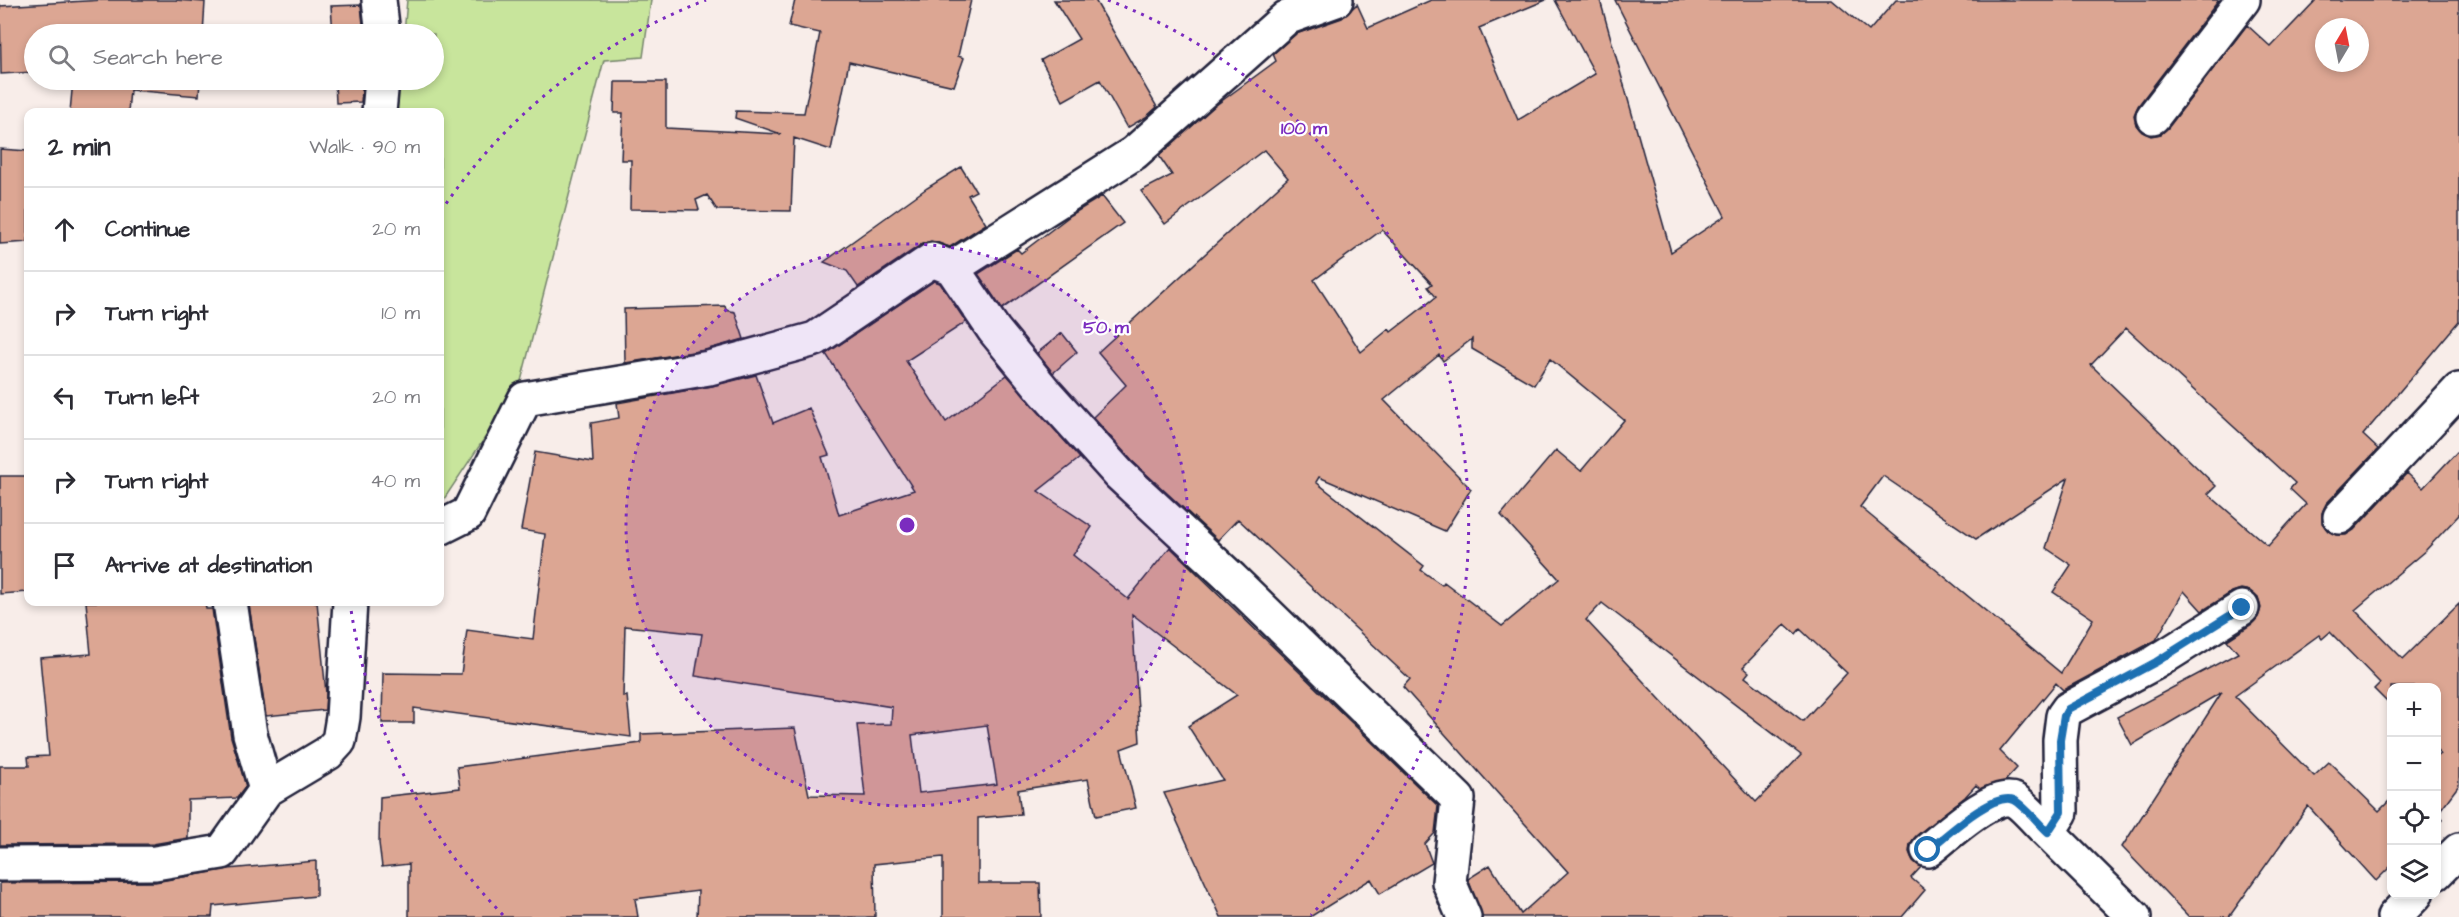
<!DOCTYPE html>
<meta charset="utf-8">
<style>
body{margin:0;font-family:"Architects Daughter",sans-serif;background:#f2f2f3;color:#2b2b33}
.controls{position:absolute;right:18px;bottom:18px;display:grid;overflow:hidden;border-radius:12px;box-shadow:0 3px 9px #0003}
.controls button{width:54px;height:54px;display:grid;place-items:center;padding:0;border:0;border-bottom:2px solid #e1e1e2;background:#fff;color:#2b2b33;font:30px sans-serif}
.compass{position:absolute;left:2315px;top:18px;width:54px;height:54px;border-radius:50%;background:#fff;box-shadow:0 3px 9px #0003;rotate:10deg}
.stop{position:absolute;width:18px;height:18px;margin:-14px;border:4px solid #1f6fb2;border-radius:50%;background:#fff}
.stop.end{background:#1f6fb2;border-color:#fff;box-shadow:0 2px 6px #0008}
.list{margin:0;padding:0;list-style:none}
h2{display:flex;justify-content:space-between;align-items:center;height:78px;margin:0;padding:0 24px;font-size:26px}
h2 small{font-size:20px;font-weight:400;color:#7c7c81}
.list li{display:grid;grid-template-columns:39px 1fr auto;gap:18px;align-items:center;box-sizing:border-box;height:84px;padding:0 24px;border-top:2px solid #e1e1e2}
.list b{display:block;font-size:22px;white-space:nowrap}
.list em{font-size:20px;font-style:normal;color:#7c7c81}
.icon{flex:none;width:33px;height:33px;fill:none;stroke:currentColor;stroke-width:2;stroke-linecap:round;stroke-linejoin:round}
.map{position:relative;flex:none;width:2459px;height:917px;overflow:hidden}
.search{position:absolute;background:#fff;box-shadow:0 3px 9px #0003;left:24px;top:24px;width:420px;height:66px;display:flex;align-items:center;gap:15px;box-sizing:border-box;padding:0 21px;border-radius:33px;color:#7c7c81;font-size:22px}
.panel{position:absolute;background:#fff;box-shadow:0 3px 9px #0003;left:24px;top:108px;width:420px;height:498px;border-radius:12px}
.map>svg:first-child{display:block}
.green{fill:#c8e59c;stroke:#75846c;stroke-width:1.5}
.building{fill:#dca693;stroke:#22223b;stroke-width:1.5;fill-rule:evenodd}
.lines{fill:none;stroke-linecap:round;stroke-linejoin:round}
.street-casing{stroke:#22223b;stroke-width:38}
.secondary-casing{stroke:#22223b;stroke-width:38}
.street{stroke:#fff;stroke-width:33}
.secondary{stroke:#fff;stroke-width:33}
.route{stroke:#1f6fb2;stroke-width:8}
.ring{fill:none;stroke:#7b2cbf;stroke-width:3;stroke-dasharray:3 6}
.centre{fill:#7b2cbf;stroke:#fff;stroke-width:3}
.ring-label{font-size:18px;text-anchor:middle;font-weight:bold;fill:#7b2cbf;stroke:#fff;stroke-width:4.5;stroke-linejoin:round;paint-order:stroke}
</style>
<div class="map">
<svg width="2459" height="917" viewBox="0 0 2459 917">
<rect width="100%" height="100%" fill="#f8ede9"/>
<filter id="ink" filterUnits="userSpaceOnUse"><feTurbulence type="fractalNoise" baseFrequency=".0167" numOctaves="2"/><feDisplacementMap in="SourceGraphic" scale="12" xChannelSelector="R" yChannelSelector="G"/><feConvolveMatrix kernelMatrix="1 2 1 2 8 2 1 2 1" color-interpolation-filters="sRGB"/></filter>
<g filter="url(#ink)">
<path class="green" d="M407 0H651L643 57 604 60 520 385 440 505V112H396L399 80H434V34H404Z"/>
<path class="building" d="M103 0H175L205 2 203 34H34V72L1 74 0 6Z
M795 0H971L958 56 964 58 954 86 849 62 831 150 794 138 791 211 717 210 707 195 696 200 699 210 630 209 631 160H621L623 113H614L615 82H666V128L781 134 735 118 736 111 804 113 820 33 789 26Z
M1054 0H1095L1157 107 1146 117 1127 128 1100 80 1063 101 1041 60 1079 39Z
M1431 0H1546L1479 28 1518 120 1595 74 1555 0H1600L1671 252 1725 216 1615 0H1832L1869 31 1896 0H2219L2138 106 2134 115 2136 125 2142 132 2151 136 2161 134 2168 128 2247 25 2271 47 2316 0H2459V321L2363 435 2378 449 2326 504 2322 513V523L2328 531 2336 535H2346L2354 530 2407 473 2423 488 2459 450V515L2426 550 2355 610 2403 659 2459 604V785L2438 813 2443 819 2436 825V757L2440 754 2436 750V687H2391V706L2374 689 2380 683 2330 632 2322 639 2319 635 2235 696 2314 776 2329 762 2379 811 2391 799V866L2376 881 2308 806 2229 917H2189L2122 847 2222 692 2132 745 2117 717 2238 653 2227 640 2252 624 2258 617 2261 608 2258 598 2250 591 2241 589 2232 592 2202 611 2184 591 2156 640 2063 690 2056 683 2000 751 2017 768 2005 781 1980 789 1976 785 1965 797 1916 836 1910 844 1909 852 1913 861 1921 867 1911 878 1925 890 1902 917H1482L1468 879 1490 865 1521 914 1568 872 1403 687 1410 679 1238 519 1218 540 1132 461 1093 417 1126 385 1098 352 1288 178 1264 150 1165 224 1141 191 1172 175 1159 156 1212 108 1276 61 1273 54 1296 34 1342 18 1357 4 1368 28ZM2324 27H2360V63H2324ZM1382 230 1432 284 1428 287 1436 297 1391 332 1389 329 1361 352 1314 280ZM2126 328 2295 483 2290 489 2306 504 2268 546 2208 494 2216 486 2091 365ZM1472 339V349L1534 385 1550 359 1624 420 1581 471 1556 450 1501 515 1559 579 1502 626 1444 582 1442 585 1421 570 1424 566 1316 482 1319 477 1445 531 1471 489 1384 400 1439 355 1443 361ZM1883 476 1976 539 2068 478 2046 548 2071 565 2053 592 2093 619 2061 673 1860 507ZM1602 603 1801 755 1756 802 1586 620ZM1785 624 1796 634 1800 629 1847 673 1803 721 1745 677 1749 672 1743 667Z
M361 5 364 34H333L331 6Z
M73 80H200L199 96 130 90 128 112H70Z
M335 80H363L361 102 336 103Z
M0 149 28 151V242L0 244Z
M961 167 976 191 968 195 986 224 950 247 931 241 922 244 858 287 847 271 824 262 927 188Z
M1102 196 1123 223 1002 309 978 274 1017 249 1021 253 1071 215Z
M934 281 940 283 966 322 906 361 946 422 1007 375 1080 458 1038 491 1092 527 1073 555 1128 599 1170 547 1438 806 1435 833 1425 844 1432 863 1380 894 1371 879 1310 917H1221L1164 793 1223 780 1188 726 1237 695 1132 614 1140 742 1121 749 1136 808 1096 816 1088 779 1018 790 1021 814 978 818V883H1040L1041 917H943V857L874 864 875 917H697L698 891 635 899 638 917H409V864L382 867 379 843 380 797 460 788 457 767 641 743V734L795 728 809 795 865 796 857 725 891 724 892 707 695 676 702 634 625 626 623 697 627 696 631 737 414 708V723H382L383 673 461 674 467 630 533 639 545 534 521 530 535 452 593 462 591 423 619 418 617 403 712 386 756 375 773 423 809 408 829 455 822 457 839 515 914 490 826 354ZM987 725 997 784 919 793 912 735Z
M725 306 726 310 735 312 744 339 705 350 625 363 624 309Z
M1062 333 1077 352 1053 373 1037 353Z
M0 476H28V592L0 594Z
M86 602H205L206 609H212L231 737 246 786 237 798 188 800V838L153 844 0 845V766H29L28 757 49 756 40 658 91 654Z
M287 602H317L326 693 325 710 266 716 249 605Z
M316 861V896L213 906 212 917H0V883L155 882 228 869Z"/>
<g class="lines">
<g class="street-casing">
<path id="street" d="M379 0 383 34
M379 112 382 80
M2153 117 2243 0
M952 268 994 330 1045 392 1119 474 1232 579 1458 799 1449 882 1464 917
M2340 517 2459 390
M440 528 468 514 525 399 709 368 815 339 932 260 952 268 1134 153 1286 18 1336 0
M230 602 250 734 266 790
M1928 850C1945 837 1993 791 2014 800 2024 805 2039 824 2048 832
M0 864 155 863 222 852 266 790 328 753 339 741 343 717 350 602
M2134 917 2048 832 2061 812 2060 740 2063 716 2068 709 2156 662 2242 608"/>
</g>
<g class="secondary-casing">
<path id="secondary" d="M2436 873 2459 850
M2394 917 2416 894"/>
</g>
<use href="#street" class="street"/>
<use href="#secondary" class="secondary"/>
</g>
</g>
<g class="lines" filter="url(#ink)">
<path class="route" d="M1928 850C1945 837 1993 791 2014 800 2024 805 2039 824 2048 832L2061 812 2060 740 2064 716 2068 709 2156 662 2242 608"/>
</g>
<circle cx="907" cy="525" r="281" fill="#7b2cbf" fill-opacity=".12"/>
<g class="ring">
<circle cx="907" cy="525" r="281"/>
<path d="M503 915A562 562 0 0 1 350 603M441 211A562 562 0 0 1 706 0M1108 0A562 562 0 0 1 1311 915"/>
</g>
<circle cx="907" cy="525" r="9" class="centre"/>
<g class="ring-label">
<text x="1304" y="134">100 m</text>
<text x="1106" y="333">50 m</text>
</g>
</svg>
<div class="controls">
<button>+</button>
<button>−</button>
<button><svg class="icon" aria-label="locate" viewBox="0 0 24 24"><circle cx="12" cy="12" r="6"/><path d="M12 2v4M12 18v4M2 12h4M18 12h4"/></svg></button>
<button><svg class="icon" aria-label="layers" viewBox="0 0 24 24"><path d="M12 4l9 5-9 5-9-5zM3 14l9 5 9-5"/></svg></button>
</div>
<svg class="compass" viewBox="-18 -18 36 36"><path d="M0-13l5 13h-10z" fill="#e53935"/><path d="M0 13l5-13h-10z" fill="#7c7c81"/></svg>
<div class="stop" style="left:1928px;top:850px"></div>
<div class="stop end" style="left:2242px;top:608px"></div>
<div class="search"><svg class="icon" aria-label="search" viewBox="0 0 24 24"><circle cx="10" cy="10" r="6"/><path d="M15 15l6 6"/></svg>Search here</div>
<section class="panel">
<h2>2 min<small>Walk · 90 m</small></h2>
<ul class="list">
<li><svg class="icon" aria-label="ahead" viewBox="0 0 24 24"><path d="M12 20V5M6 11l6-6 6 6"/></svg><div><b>Continue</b></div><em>20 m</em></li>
<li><svg class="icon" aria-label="right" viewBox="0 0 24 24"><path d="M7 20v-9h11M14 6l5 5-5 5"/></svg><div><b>Turn right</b></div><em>10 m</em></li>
<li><svg class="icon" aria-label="left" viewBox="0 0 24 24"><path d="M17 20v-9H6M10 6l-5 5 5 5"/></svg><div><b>Turn left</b></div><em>20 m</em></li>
<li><svg class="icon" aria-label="right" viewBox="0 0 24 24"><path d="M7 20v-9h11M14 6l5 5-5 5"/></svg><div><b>Turn right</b></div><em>40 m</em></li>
<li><svg class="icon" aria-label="arrive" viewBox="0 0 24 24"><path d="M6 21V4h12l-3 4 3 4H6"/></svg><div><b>Arrive at destination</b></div></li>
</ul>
</section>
</div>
